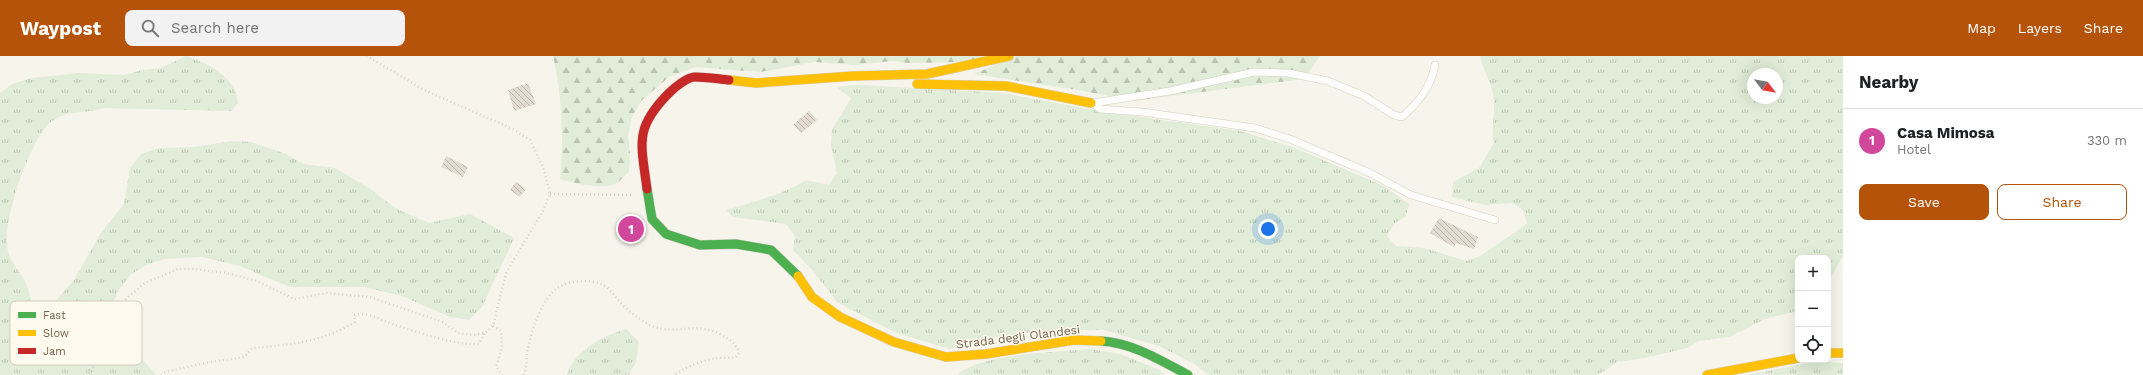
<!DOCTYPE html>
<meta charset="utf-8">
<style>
body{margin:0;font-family:"Work Sans",sans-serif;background:#f2f2f2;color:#202124}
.controls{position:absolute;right:12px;bottom:12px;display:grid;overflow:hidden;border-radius:8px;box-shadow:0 4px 16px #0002}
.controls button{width:36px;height:36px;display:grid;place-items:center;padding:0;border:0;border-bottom:1px solid #e0e0e0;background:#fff;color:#202124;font:20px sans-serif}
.compass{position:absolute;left:1747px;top:12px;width:36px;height:36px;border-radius:50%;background:#fff;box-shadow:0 4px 16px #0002;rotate:121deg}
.you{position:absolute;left:1268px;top:173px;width:14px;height:14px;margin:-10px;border:3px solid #fff;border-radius:50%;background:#1a73e8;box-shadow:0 0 0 6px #1a73e833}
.badge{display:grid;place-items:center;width:26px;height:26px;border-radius:50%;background:#b45309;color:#fff;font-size:13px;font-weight:700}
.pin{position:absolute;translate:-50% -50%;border:2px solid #fff;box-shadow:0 1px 4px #0006}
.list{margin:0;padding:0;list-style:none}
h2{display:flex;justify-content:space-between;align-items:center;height:52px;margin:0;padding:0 16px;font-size:17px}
h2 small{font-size:13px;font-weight:400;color:#757577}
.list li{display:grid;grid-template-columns:26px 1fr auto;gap:12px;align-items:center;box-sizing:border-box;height:64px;padding:0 16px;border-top:1px solid #e0e0e0}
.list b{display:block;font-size:15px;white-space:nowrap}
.list p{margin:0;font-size:13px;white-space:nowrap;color:#757577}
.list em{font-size:13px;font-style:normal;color:#757577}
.actions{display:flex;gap:8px;padding:12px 16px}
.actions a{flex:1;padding:9px 0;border:1px solid #b45309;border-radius:8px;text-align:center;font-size:14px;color:#b45309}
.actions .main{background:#b45309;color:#fff}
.icon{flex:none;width:22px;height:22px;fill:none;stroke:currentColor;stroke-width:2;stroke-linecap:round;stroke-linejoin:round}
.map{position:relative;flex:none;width:1843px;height:319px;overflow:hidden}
header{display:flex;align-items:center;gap:24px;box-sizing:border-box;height:56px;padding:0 20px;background:#b45309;color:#fff}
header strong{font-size:19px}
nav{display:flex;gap:22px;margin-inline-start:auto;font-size:14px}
.search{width:280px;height:36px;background:#f2f2f2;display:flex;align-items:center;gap:10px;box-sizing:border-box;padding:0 14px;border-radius:8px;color:#757577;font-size:15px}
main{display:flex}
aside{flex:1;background:#fff}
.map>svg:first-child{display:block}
.grass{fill:url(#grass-tufts);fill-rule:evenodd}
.forest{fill:url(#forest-firs)}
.building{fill:url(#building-back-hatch)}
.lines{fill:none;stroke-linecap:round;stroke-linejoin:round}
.lane-casing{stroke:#d4d0c7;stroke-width:8}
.fast-casing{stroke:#d5d0c7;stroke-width:10}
.slow-casing{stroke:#d5d0c7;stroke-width:10}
.jam-casing{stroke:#d5d0c7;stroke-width:10}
.path{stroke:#d8d2cc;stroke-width:2.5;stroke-dasharray:1 3;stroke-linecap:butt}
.lane{stroke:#fefdfc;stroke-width:7}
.fast{stroke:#4caf50;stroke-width:9}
.slow{stroke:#ffc107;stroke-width:9}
.jam{stroke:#c62828;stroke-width:9}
.labels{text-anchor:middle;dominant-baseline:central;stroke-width:3;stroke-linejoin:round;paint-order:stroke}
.street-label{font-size:12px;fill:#74624e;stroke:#fefaee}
.key{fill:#fefaee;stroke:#d5ccbe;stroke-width:1}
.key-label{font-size:11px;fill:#74624e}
</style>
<header>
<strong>Waypost</strong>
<div class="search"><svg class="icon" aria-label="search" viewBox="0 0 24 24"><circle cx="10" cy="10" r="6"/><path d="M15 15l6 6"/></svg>Search here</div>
<nav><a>Map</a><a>Layers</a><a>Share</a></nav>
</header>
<main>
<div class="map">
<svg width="1843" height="319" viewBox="0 0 1843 319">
<defs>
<pattern id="grass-tufts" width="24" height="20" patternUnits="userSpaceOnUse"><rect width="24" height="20" fill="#e1edd8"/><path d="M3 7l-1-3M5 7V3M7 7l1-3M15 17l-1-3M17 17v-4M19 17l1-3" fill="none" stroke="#bbc3b1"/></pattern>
<pattern id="forest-firs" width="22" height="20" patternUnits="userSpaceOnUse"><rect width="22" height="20" fill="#e1edd8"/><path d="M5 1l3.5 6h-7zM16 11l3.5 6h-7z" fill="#bbc3b1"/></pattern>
<pattern id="building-back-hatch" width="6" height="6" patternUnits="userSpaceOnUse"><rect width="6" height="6" fill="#e1dbd2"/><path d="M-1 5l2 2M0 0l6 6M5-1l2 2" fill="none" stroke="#bbb5ad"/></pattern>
</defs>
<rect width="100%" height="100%" fill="#f7f4ec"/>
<path class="grass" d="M186 0C208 7 237 22 238 47L231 55 104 52C91 57 69 55 59 61 54 64 48 67 45 72 27 95 1 167 8 195 10 207 21 216 26 227 29 235 31 245 33 253L50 251 74 224 101 177 124 148 130 112 141 98 159 92 195 91 232 85 251 86 286 98 304 108 335 112 369 132 395 152 429 167 470 158 514 182 482 251 469 264 450 261 402 240 364 231H290L240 210 202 201 164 203 146 209 130 219 119 234 111 250 135 295 156 319H0V37L12 28 31 22 78 17 125 19 142 14 161 12Z
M1480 0H1843V200L1828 226V202H1798V255L1765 263 1729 281 1699 285 1687 292 1645 302 1617 306 1598 319H1209L1193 307 1159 290 1104 274H1057L987 282 949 293 894 276 837 246 813 215 793 194 795 180 786 168 733 161 726 154C753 146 782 139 806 124L829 129 837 117 831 89 832 74 851 42 836 31 858 29 1003 37 1106 56 1240 75 1295 92 1384 130 1409 148 1406 160 1394 168 1387 180 1396 190 1424 192 1466 205 1480 200 1527 168 1523 154 1512 147 1485 149 1452 141 1453 126 1479 112 1494 87C1491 70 1495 59 1494 44 1493 28 1483 15 1480 0ZM1753 18H1777V42H1753Z
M626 273 639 286 636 306 629 319H567C575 293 603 280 626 273Z
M1091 293 1120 298 1160 314 1163 319H957C982 297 1057 296 1091 293Z
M1815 306 1843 307V319H1747Z"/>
<path class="forest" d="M553 0H990L961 6 909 7 892 5 854 9 815 6 760 16 695 11 669 21 641 45 632 61 628 79 630 97 629 116C625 119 620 126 615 128 602 134 573 127 560 123 564 81 562 40 553 0Z
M1016 0H1320L1304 23 1133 45 1084 35 974 18Z"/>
<path class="building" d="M528 27 536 48 514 55 508 34Z
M809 55 817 64 801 77 793 69Z
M446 100 468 111 463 121 441 111Z
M516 126 526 133 520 141 510 134Z
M1439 162 1478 181 1474 193 1456 187 1454 191 1430 177Z"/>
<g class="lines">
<g class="lane-casing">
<path id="lane" d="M1093 47 1170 35 1254 16 1288 17 1328 25 1364 40 1394 59 1402 61C1419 46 1431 31 1435 9
M1093 48 1100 53 1142 56 1255 72 1290 83 1370 117 1411 139 1495 164"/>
</g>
<g class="fast-casing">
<path id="fast" d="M647 133 652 163 666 178 700 189 736 188 771 194 798 220
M1101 285C1133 287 1160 304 1188 319"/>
</g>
<g class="slow-casing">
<path id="slow" d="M729 24 756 27 853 20 927 18 1009 0
M917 28 1006 30 1091 47
M798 220 812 241 840 261 894 286 946 301 986 298 1074 284 1101 285
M1828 297H1843
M1707 319 1798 302"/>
</g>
<g class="jam-casing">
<path id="jam" d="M647 133C641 87 634 72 669 37 674 32 687 21 695 21 706 21 718 23 729 24"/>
</g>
<path class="path" d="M550 138 633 139
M493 270 501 275 502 292 496 311 502 319
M90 319 119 249 145 227 178 213H195L226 217 257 225 294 243 327 237 370 241 443 266 458 277 472 279 485 277 493 270 506 217 543 155 550 138 543 111 530 84 513 73 424 34 367 0
M161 319 165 316 210 306 244 301 252 292C289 289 323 286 355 266L354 259C369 256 378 263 392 268 419 276 450 289 479 288L485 277
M524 319C527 311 526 301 528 292 532 274 542 241 559 231 572 224 591 223 603 229 611 233 618 245 625 251 632 258 643 266 652 270 676 280 698 264 723 280 731 284 736 288 739 297L735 302C712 300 693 307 674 319
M613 319 624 317 630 319"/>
<use href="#lane" class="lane"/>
<use href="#fast" class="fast"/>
<use href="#slow" class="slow"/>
<use href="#jam" class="jam"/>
</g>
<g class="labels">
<g class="street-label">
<text transform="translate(1018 281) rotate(-7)">Strada degli Olandesi</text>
</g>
</g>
<rect x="10" y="245" width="132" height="64" rx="6" class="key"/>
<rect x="18" y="256" width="18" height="6" fill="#4caf50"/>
<rect x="18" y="274" width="18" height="6" fill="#ffc107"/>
<rect x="18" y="292" width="18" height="6" fill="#c62828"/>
<g class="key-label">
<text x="43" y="263">Fast</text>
<text x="43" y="281">Slow</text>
<text x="43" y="299">Jam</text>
</g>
</svg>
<div class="controls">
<button>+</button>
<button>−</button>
<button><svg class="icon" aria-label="locate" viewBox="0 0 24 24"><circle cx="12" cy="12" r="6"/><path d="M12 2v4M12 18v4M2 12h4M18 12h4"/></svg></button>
</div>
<svg class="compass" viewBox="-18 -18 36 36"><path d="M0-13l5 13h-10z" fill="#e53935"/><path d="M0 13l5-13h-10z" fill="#757577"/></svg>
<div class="you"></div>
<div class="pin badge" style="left:631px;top:173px;background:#d1479c">1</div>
</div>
<aside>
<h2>Nearby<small></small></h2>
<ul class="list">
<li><span class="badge" style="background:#d1479c">1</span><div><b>Casa Mimosa</b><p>Hotel</p></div><em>330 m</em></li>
</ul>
<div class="actions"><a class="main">Save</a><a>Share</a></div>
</aside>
</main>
